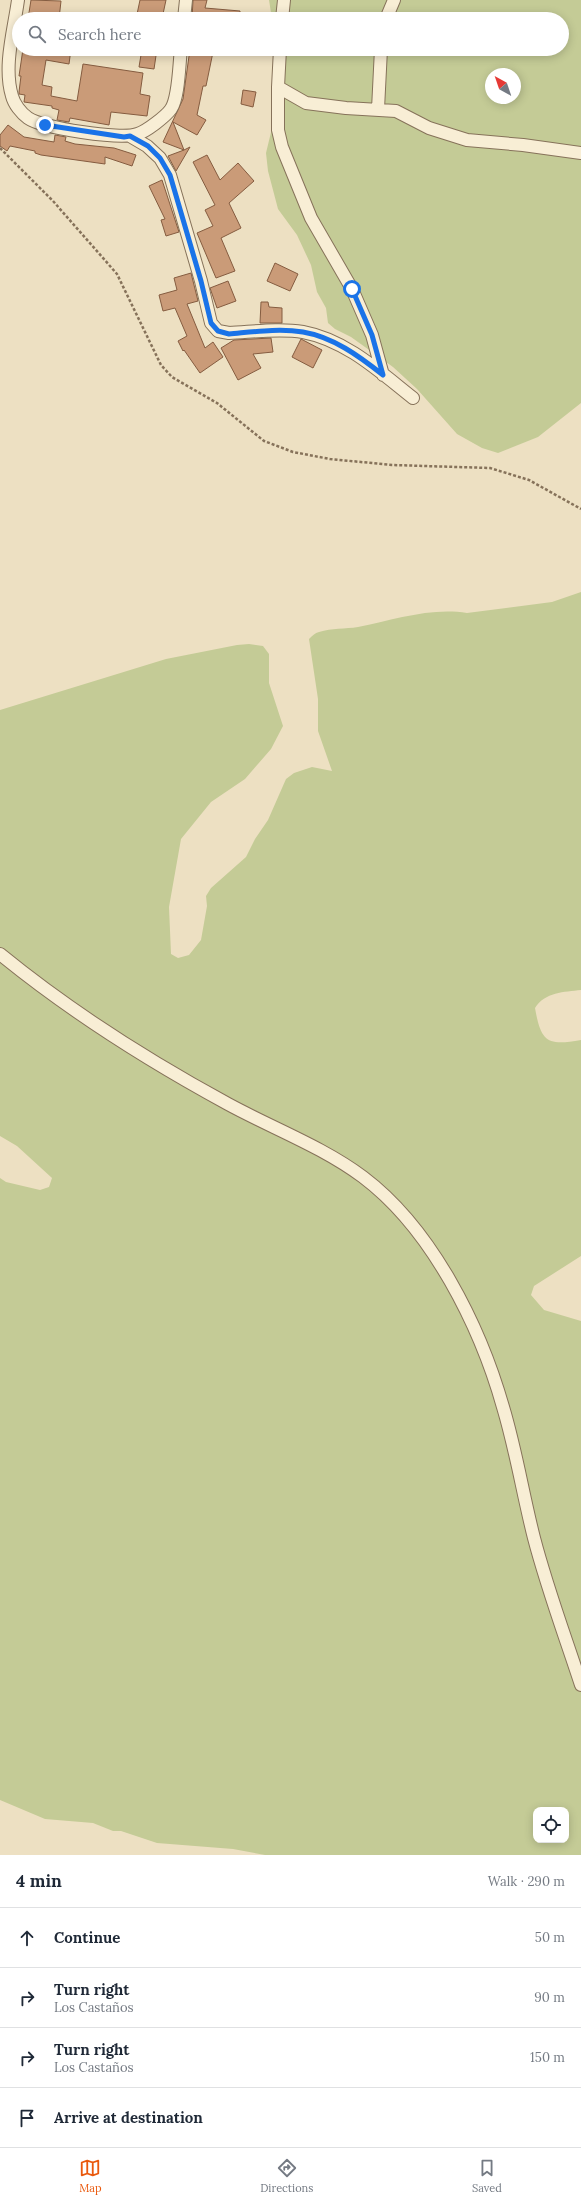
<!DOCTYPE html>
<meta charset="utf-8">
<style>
body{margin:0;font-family:Lora,serif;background:#f6f6f7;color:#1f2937}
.controls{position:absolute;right:12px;bottom:12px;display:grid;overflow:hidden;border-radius:8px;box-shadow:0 2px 10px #0003}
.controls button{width:36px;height:36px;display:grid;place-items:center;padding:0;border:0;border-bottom:1px solid #e0e1e3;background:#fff;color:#1f2937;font:20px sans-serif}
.compass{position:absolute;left:485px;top:68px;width:36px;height:36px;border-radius:50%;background:#fff;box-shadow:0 2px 10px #0003;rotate:320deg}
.stop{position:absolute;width:12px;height:12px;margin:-9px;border:3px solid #1a73e8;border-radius:50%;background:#fff}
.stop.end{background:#1a73e8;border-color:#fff;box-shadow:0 1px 4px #0008}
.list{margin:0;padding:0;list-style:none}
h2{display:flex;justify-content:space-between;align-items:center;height:52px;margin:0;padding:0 16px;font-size:17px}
h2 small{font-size:13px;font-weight:400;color:#747a83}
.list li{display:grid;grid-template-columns:26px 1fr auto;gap:12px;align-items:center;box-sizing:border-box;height:60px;padding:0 16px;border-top:1px solid #e0e1e3}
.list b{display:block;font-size:15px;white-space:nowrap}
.list p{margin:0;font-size:13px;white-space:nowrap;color:#747a83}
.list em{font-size:13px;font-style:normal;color:#747a83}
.icon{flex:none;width:22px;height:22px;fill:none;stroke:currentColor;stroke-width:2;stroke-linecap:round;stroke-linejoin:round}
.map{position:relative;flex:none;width:581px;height:1855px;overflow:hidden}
.search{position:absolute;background:#fff;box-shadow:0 2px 10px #0003;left:12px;right:12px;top:12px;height:44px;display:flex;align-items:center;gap:10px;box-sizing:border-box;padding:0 14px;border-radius:22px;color:#747a83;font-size:15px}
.sheet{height:292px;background:#fff}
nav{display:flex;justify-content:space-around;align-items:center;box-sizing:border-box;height:56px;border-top:1px solid #e0e1e3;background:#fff;font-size:11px;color:#747a83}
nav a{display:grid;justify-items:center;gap:2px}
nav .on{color:#ea580c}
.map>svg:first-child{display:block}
.green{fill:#c4cb96;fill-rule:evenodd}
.building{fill:#ca9b78;stroke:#855c40}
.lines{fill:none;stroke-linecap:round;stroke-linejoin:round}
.street-casing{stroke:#86725a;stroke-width:14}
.path{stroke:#86725a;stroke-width:2.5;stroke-dasharray:3 2;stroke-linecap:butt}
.street{stroke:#f8eed5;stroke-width:12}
.route{stroke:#1a73e8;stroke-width:5}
</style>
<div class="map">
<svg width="581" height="1855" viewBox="0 0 581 1855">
<rect width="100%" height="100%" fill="#ede0c2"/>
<path class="green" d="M269 0H581V403L538 437 498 453 482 448 457 434 417 389 393 367 351 337 335 329 328 323 326 308 317 292 311 265 297 235 278 209 268 171 266 153 273 124 283 106 284 96 275 49H562V19H272ZM491 74H515V98H491Z
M581 592V990C564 992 545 992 535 1008 541 1042 547 1046 581 1040V1256L534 1286 531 1295 544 1310 581 1321V1855H265L233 1849 157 1843 121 1831H113L93 1823 45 1819 0 1800V1178L6 1182 40 1190 49 1187 52 1178 17 1146 0 1136V710L166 659 237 645 249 644 263 646 269 654V683L283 726 271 749 245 779 211 802 181 839 169 907 171 954 178 958 189 955 201 940 207 906 206 896 211 888 246 857 255 839 268 820 286 779 294 773 312 767 332 771 318 731V699L309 639C312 636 315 633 319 632 332 628 345 629 358 627 393 620 431 607 467 613L552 602ZM536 1810H566V1840H536Z"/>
<path class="building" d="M31 0 61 1 59 19H28Z
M140 0H166L163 14 159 13 158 19H136Z
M193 0H207L205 8 240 11V19H192Z
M23 49H71L69 64 46 60 42 85 52 87 51 96 77 101 83 64 143 73 140 94 150 96 147 116 111 112 109 125 70 118 69 122 57 120 59 110 52 108V106L24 102 25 95 19 94V92L21 76H19Z
M142 49H157L154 69 139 67Z
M190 49 213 52 206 86H203L197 115 206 120 197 135 173 122 184 150 190 147 176 171 168 156 184 150 163 142 183 99Z
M243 90 256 92 253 107 241 104Z
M8 125 24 137 54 142 55 135 66 137 65 141 75 144 114 148 136 155 132 166 105 157V164L41 155 35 153V151L10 146 7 151 0 146V135Z
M207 155 220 180 238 163 254 181 229 203 241 228 221 238 235 271 216 278 197 233 213 226 205 210 215 205 193 162Z
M162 180 179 232 166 236 161 220 165 219 149 186Z
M275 263 298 274 290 291 267 281Z
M191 273 198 301 187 304 205 348 213 342 223 357 200 373 184 350 183 351 178 341 187 336 175 308 163 311 159 295 177 290 174 278Z
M228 281 236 301 217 308 210 288Z
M261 302H268L269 307 282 308V323H260Z
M271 338 273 352 253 354 261 368 238 380 221 348 234 340Z
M301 339 322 350 313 368 292 357Z"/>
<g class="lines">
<g class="street-casing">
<path id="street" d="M18 0C14 30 3 66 12 96 14 104 21 113 28 118 42 128 121 140 137 134 146 132 166 116 171 109 179 97 179 64 181 49
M184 19 186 0
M282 19 284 0
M386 19 394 0
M280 49 278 87V130L282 147 311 218 352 289 372 335 383 375
M278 87 306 103 346 108 396 111 429 128 467 140 523 145 581 153
M378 109 381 49
M130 136 147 146 160 158 170 175 201 281 211 323 218 331 229 333C252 332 279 328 303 332 346 340 380 372 413 398
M0 954C71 1012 147 1060 228 1104 272 1128 323 1147 363 1177 432 1229 480 1326 503 1407 516 1450 523 1495 534 1538 547 1588 565 1636 581 1685"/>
</g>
<path class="path" d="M0 148 53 201 117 274 161 365 172 377 217 403 264 441 293 452 330 459 392 465 490 468 529 480 581 509"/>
<use href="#street" class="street"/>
</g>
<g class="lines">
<path class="route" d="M45 125 124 137 130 136 148 146 160 158 170 175 201 281 211 323 218 331 229 334C252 332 279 328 303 332 333 337 359 356 383 375L372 335 352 289"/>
</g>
</svg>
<div class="controls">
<button><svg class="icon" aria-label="locate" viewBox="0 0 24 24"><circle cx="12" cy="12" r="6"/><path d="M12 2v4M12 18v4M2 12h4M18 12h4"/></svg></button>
</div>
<svg class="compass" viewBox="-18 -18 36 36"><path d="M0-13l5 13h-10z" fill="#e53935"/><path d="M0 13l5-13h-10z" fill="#747a83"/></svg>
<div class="stop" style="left:352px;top:289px"></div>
<div class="stop end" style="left:45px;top:125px"></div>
<div class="search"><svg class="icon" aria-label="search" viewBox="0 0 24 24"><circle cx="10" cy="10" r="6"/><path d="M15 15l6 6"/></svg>Search here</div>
</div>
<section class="sheet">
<h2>4 min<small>Walk · 290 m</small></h2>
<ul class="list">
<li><svg class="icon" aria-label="ahead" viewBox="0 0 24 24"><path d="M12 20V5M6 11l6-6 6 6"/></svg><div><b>Continue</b></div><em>50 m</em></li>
<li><svg class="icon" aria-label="right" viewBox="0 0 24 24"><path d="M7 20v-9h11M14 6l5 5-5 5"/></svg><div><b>Turn right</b><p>Los Castaños</p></div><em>90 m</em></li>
<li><svg class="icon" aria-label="right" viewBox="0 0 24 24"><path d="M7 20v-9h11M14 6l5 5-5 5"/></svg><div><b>Turn right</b><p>Los Castaños</p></div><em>150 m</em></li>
<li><svg class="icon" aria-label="arrive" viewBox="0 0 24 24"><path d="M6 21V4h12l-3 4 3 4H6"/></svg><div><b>Arrive at destination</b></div></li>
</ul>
</section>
<nav>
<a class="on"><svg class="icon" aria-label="map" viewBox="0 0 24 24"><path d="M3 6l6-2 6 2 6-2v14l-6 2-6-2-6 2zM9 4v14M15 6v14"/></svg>Map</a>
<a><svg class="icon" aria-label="directions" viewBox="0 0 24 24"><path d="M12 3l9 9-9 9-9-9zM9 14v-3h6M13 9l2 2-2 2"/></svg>Directions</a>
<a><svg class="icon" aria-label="saved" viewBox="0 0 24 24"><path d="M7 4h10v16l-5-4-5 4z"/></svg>Saved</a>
</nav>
